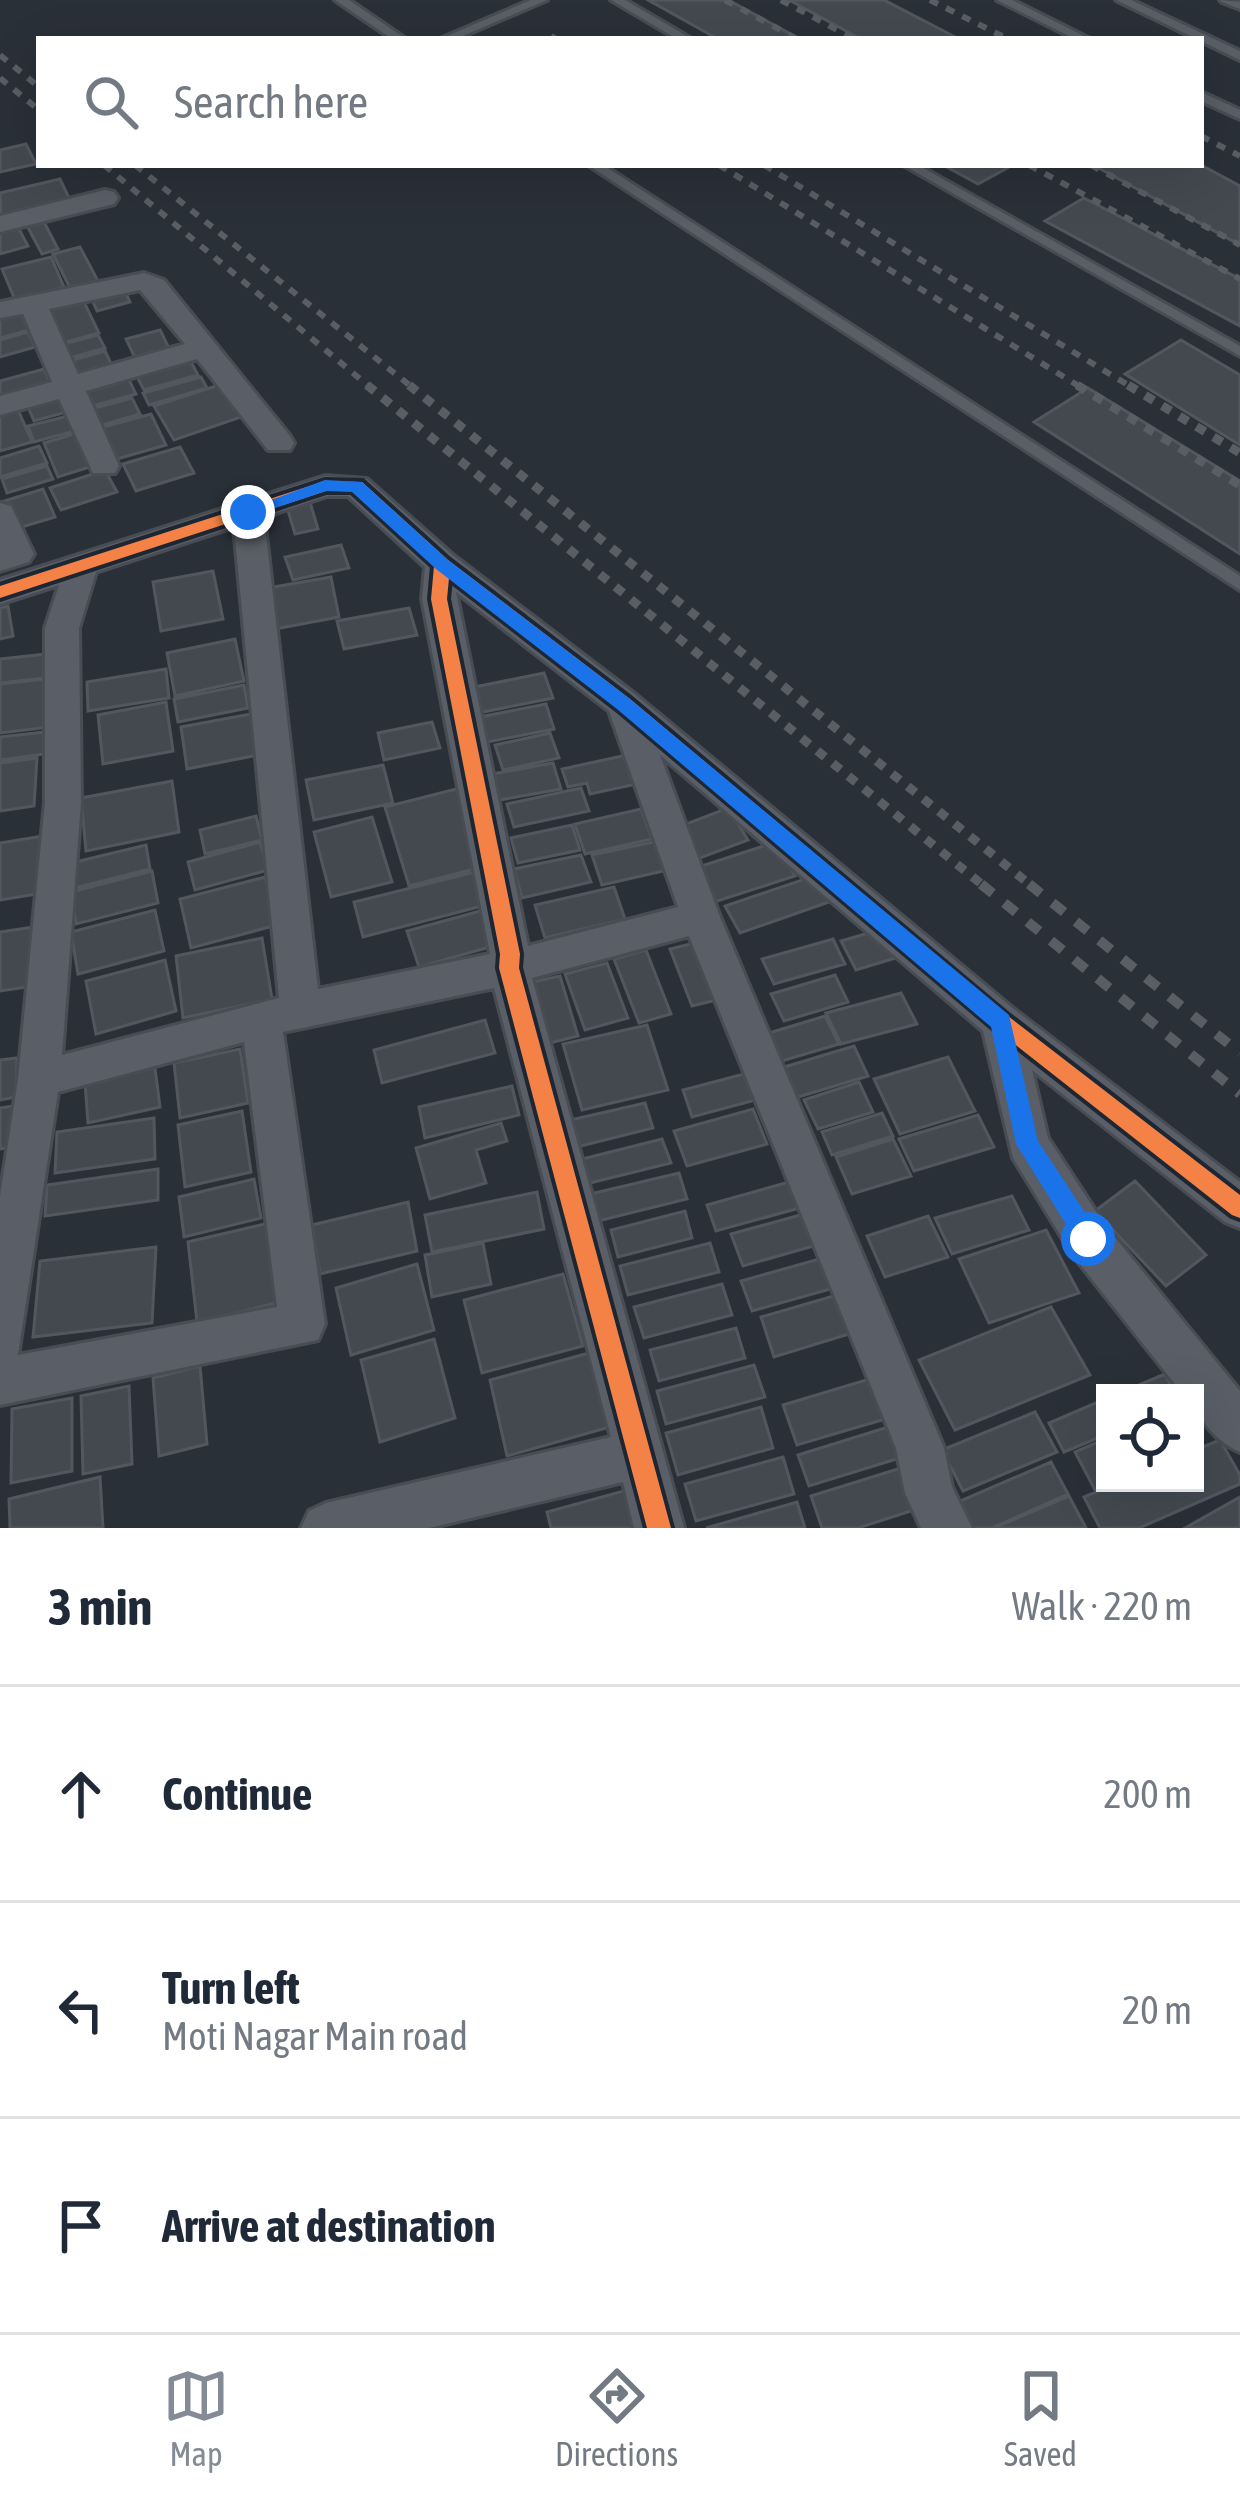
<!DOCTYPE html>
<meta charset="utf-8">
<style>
body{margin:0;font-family:"Asap Condensed",sans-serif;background:#f2f2f3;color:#1f2937}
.controls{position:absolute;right:36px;bottom:36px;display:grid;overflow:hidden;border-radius:0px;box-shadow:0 12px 48px #0002}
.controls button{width:108px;height:108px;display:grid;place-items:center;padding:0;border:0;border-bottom:3px solid #e0e1e3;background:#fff;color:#1f2937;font:60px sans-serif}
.stop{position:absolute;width:36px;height:36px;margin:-27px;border:9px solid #1a73e8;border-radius:50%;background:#fff}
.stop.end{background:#1a73e8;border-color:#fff;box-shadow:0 3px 12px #0008}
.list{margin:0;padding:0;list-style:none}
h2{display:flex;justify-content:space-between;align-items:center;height:156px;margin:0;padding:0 48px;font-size:51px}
h2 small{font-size:39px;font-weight:400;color:#747a83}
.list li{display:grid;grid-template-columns:78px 1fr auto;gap:36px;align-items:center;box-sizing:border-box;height:216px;padding:0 48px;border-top:3px solid #e0e1e3}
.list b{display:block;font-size:45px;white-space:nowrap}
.list p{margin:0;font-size:39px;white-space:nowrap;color:#747a83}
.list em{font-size:39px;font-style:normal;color:#747a83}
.icon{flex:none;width:66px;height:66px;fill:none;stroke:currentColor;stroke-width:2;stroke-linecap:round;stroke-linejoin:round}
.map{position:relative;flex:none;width:1240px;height:1528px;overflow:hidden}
.search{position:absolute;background:#fff;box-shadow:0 12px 48px #0002;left:36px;right:36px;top:36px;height:132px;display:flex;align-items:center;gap:30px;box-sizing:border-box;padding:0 42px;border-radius:0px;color:#747a83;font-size:45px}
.sheet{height:804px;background:#fff}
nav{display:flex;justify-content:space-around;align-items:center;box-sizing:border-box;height:168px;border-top:3px solid #e0e1e3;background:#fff;font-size:33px;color:#747a83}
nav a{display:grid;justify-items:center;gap:6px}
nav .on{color:#848b96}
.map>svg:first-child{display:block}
.building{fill:#444950;stroke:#52575f;stroke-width:3}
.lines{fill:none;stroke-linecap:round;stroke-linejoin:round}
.lane-casing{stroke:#484c53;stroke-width:6}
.street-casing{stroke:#484c53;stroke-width:6}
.lane{fill:#5a5e66;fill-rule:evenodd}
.street{fill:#5a5e66;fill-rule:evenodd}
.rail-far2{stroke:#595d64;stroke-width:6;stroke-dasharray:9 9;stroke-linecap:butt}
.rail-far1{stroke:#595d64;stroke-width:9;stroke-dasharray:10 10;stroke-linecap:butt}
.rail{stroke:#595d64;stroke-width:10;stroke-dasharray:15 15;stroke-linecap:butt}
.cycleway-casing{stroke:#1d2633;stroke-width:8}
.cycleway{fill:#f48246;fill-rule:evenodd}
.route{fill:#1a73e8}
</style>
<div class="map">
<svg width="1240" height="1528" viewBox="0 0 1240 1528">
<rect width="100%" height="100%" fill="#2a3038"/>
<path class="building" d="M648 0H728L800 39H718Z
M789 0H884L959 39H861Z
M26 144 36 164 0 172V150Z
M943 165H1013L978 184Z
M1093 165H1201L1240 186V245Z
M60 179 69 198 1 215 0 193Z
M1084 198 1240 279V326L1045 221Z
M43 220 58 249 42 254 26 224Z
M19 229 28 246 0 254V233Z
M80 247 98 281 70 288 53 254Z
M51 257 64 287 15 300 2 269Z
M123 287 130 302 97 311 90 295Z
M82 298 99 333 55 345 39 309Z
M21 314 29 330 0 338V319Z
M160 330 172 354 138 364 126 339Z
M28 332 35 347 0 357V340Z
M98 335 105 348 66 359 59 345Z
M1181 340 1240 375V445L1125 374Z
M105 351 115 372 73 384 63 363Z
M190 360 198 375 144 390 136 375Z
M44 369 51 386 0 400V381Z
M201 377 207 388 149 405 143 393Z
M129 380 136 394 85 408 79 394Z
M216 386 247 415 174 440 154 406Z
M1088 388 1240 481V554L1034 422Z
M71 395 77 409 34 421 28 407Z
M132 398 140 414 92 428 84 411Z
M16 405 32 442 0 451V409Z
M76 414 82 429 34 442 28 426Z
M151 414 166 445 110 461 96 429Z
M84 431 99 464 58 477 44 443Z
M39 446 47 463 0 477V458Z
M180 447 194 473 136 491 123 464Z
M47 466 53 479 7 493 2 479Z
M105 470 117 492 61 510 50 488Z
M43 489 55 517 12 530 1 502Z
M309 499 318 529 295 534 286 504Z
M341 545 349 568 293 580 285 557Z
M213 571 223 619 161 631 153 582Z
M331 577 339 617 275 629 268 588Z
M8 606 13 636 0 639V608Z
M409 608 417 635 344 649 337 621Z
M235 639 244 681 175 696 167 653Z
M56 653 55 677 0 683V659Z
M166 669 169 698 88 711 87 682Z
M544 673 553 698 478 713 470 688Z
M53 678 50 727 0 733V684Z
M244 685 248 708 178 722 174 699Z
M166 702 173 751 103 764 98 715Z
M546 704 554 729 477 744 470 719Z
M256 713 263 754 187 769 181 727Z
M432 722 440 748 384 760 378 733Z
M45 732 44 754 0 760V737Z
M550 733 559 758 503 770 495 745Z
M627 755 637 784 590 794 587 783 568 787 562 769Z
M37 758 34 806 0 811V763Z
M553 763 561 789 494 801 487 775Z
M383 765 393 803 314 820 306 780Z
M172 781 179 832 86 851 81 798Z
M460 788 486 866 409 886 385 807Z
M581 788 589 811 514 827 507 804Z
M728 808 748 840 692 861 673 829Z
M641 809 652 839 585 854 575 824Z
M256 816 262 840 205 854 200 830Z
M372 817 392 882 331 897 314 832Z
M572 825 580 850 518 863 511 838Z
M49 835V892L0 900V843Z
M658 841 668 870 602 885 592 855Z
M260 842 268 870 195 890 188 862Z
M776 842 795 876 708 904 689 870Z
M146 845 150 869 67 890 63 865Z
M581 855 591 882 522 898 514 869Z
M152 871 158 903 76 924 71 892Z
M475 872 486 905 363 937 354 902Z
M817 875 832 901 740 933 725 906Z
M265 877 277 925 191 948 180 899Z
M614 887 625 919 545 938 535 905Z
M491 908 504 943 419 967 407 931Z
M155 910 164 951 78 974 71 932Z
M40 926V985L0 991V932Z
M886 928 902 956 856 970 841 941Z
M262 938 272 999 183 1018 176 956Z
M833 939 845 964 774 984 762 959Z
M706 940 729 997 692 1006 670 949Z
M646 950 671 1014 639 1023 614 959Z
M165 960 176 1011 96 1034 86 981Z
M607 963 628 1018 585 1030 565 974Z
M835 975 848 1002 784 1021 771 994Z
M560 976 578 1036 534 1047 518 985Z
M901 993 917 1024 841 1044 826 1013Z
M825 1016 839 1044 782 1061 769 1033Z
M485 1020 495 1053 382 1083 374 1050Z
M647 1025 668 1090 582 1110 563 1044Z
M854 1046 868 1076 795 1098 781 1068Z
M240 1049 248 1103 180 1118 174 1063Z
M948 1057 975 1111 900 1134 874 1079Z
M17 1058 16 1097 0 1100V1060Z
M155 1068 160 1107 88 1123 85 1083Z
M759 1070 770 1096 692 1117 683 1090Z
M859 1082 873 1112 818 1129 804 1100Z
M512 1086 519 1115 425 1138 419 1107Z
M645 1103 653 1128 577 1147 570 1120Z
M20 1105 18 1146 0 1149V1108Z
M753 1109 767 1144 687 1166 674 1131Z
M242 1111 251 1172 185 1187 178 1125Z
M882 1113 893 1136 832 1155 822 1132Z
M978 1115 994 1147 914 1171 899 1139Z
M154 1118 155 1159 55 1173 57 1132Z
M501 1123 507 1141 476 1150 486 1183 430 1199 416 1148Z
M662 1139 671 1163 582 1185 574 1161Z
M893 1139 911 1176 852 1194 836 1157Z
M158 1169V1200L45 1216 47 1185Z
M679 1173 687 1199 598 1221 590 1194Z
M254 1179 261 1218 184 1237 179 1197Z
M796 1180 807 1206 716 1231 707 1205Z
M1135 1181 1206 1255 1166 1286 1095 1211Z
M537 1192 544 1229 432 1252 425 1215Z
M1012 1196 1029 1230 952 1254 935 1218Z
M408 1202 417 1251 320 1274 312 1225Z
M685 1211 692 1238 618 1257 611 1230Z
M811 1212 824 1243 743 1266 731 1234Z
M928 1216 948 1257 885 1277 867 1236Z
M273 1222 285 1301 197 1322 188 1242Z
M1046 1230 1079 1293 989 1323 959 1259Z
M483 1243 491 1284 432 1297 425 1255Z
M710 1243 719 1272 628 1295 620 1266Z
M156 1247 152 1323 33 1337 40 1261Z
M830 1256 841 1286 752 1311 741 1281Z
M417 1264 434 1330 351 1355 336 1288Z
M563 1274 583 1346 482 1373 464 1300Z
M722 1284 732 1315 644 1338 634 1307Z
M847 1292 862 1330 774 1357 761 1317Z
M1051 1307 1090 1375 955 1430 919 1360Z
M736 1328 745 1358 659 1381 650 1350Z
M434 1339 455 1418 380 1442 361 1360Z
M596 1351 617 1425 507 1456 490 1380Z
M754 1365 765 1397 666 1424 657 1391Z
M200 1366 207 1444 159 1456 153 1378Z
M1165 1374 1175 1393H1120Z
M876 1377 892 1417 797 1445 783 1405Z
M129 1386 132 1464 83 1474 81 1396Z
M72 1398V1471L11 1483 12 1409Z
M1105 1399V1435L1064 1452 1049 1423Z
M761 1407 773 1448 678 1475 666 1433Z
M1035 1412 1057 1452 963 1491 942 1450Z
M891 1426 903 1457 809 1486 798 1455Z
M1105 1439V1483H1111L1095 1490 1075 1452Z
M1220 1440 1240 1475V1484L1139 1528H1100L1084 1497 1117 1483H1195V1450Z
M783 1457 794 1494 696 1521 685 1484Z
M1051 1462 1068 1494 992 1528H954L944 1508Z
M904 1467 920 1508 858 1528H822L811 1496Z
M100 1477 103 1528H10L9 1499Z
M638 1487 649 1528H551L547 1512Z
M1069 1496 1086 1528H994Z
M1240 1497V1528H1185Z
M797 1502 805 1528H706Z"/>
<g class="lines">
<g class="lane-casing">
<path id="lane" d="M335 0H349L406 39H392Z
M531 0H547L456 39H440Z
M611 0H625L692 39H677Z
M997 0H1012L1090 39H1075Z
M1116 0H1131L1240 51V60Z
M1220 0 1240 2V9L1222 2Z
M1201 92 1240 110V119L1201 101Z
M588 165H603L1240 576V590Z
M903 165H918L1240 346V356Z"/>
</g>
<g class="street-casing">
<path id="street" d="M105 190 114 192 118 198 114 204 0 232V216Z
M144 273 164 280 290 436 294 443 290 450H268L197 359 86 391 119 466 115 473H93L59 399 0 415V396L52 382 23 314 0 318V302ZM140 290 185 344 78 374 49 309Z
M325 476 367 479 454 556 636 695 1015 1010 1240 1182V1228L1225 1222 1032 1070 1048 1138 1104 1224 1240 1391V1452C1217 1442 1195 1419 1195 1393H1182L1072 1254 1013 1158 983 1031 660 755 720 917 944 1448 952 1487 972 1528H921L905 1493 896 1448 689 936 532 978 684 1528H634L623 1482 429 1528H301L309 1511 326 1503 611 1437 494 988 283 1032 325 1324 318 1340 0 1405V1196L18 1079 45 802V628L59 585 0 604V580ZM327 496H348L425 567 422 599 490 954 318 989 264 517ZM234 527 279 998 62 1055 81 802 79 628 96 572ZM456 592 609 711 678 907 528 946ZM244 1042 277 1307 18 1355 58 1092Z
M0 503 11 506 34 554 29 562 0 571Z"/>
</g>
<use href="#lane" class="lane"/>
<use href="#street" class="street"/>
<path class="rail-far2" d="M725 0 797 39
M781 0 854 39
M930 0 1008 39
M551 36 556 39
M0 55 39 87
M0 78 39 110
M1201 136 1240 156
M104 165 371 388
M135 165 413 388
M719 165 1082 388
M764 165 1133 388
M1029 165 1240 279
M1091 165 1240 245"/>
<path class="rail-far1" d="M367 385 985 887
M409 385 1033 887
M1077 385 1240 485
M1128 385 1240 453"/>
<path class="rail" d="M981 884 1240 1094
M1029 884 1240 1053"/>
<g class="cycleway-casing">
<path id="cycleway" d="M325 481 362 482 448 560 630 699 1008 1016 1240 1195V1218L1232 1215 994 1028 618 709 449 578 447 599 520 954 519 968 671 1528H647L499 968 500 954 431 599 434 566 352 491H326L0 598V586Z"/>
</g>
<use href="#cycleway" class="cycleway"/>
</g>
<path class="route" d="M325 480 362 482 448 560 630 699 1009 1015 1038 1141 1097 1231V1247H1080L1016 1144 991 1027 617 709 436 569 352 492 326 491 248 517 239 512Z"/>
</svg>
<div class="controls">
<button><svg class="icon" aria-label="locate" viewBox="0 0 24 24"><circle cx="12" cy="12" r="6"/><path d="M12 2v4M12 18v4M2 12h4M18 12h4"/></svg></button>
</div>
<div class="stop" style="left:1088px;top:1239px"></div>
<div class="stop end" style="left:248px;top:512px"></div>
<div class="search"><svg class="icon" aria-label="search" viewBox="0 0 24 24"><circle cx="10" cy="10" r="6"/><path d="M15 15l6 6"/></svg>Search here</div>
</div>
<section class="sheet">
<h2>3 min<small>Walk · 220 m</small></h2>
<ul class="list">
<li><svg class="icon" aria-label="ahead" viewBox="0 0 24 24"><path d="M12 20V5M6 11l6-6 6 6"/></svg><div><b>Continue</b></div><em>200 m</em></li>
<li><svg class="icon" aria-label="left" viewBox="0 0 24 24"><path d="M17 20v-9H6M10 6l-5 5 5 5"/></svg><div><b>Turn left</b><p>Moti Nagar Main road</p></div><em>20 m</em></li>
<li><svg class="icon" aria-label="arrive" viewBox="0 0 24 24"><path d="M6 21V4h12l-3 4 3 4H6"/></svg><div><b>Arrive at destination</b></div></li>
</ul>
</section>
<nav>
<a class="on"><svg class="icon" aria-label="map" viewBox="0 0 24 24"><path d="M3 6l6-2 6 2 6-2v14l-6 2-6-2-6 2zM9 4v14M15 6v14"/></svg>Map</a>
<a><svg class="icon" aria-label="directions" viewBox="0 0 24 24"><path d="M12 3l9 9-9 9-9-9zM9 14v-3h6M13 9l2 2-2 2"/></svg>Directions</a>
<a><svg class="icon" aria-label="saved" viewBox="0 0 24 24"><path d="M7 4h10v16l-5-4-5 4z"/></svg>Saved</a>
</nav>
